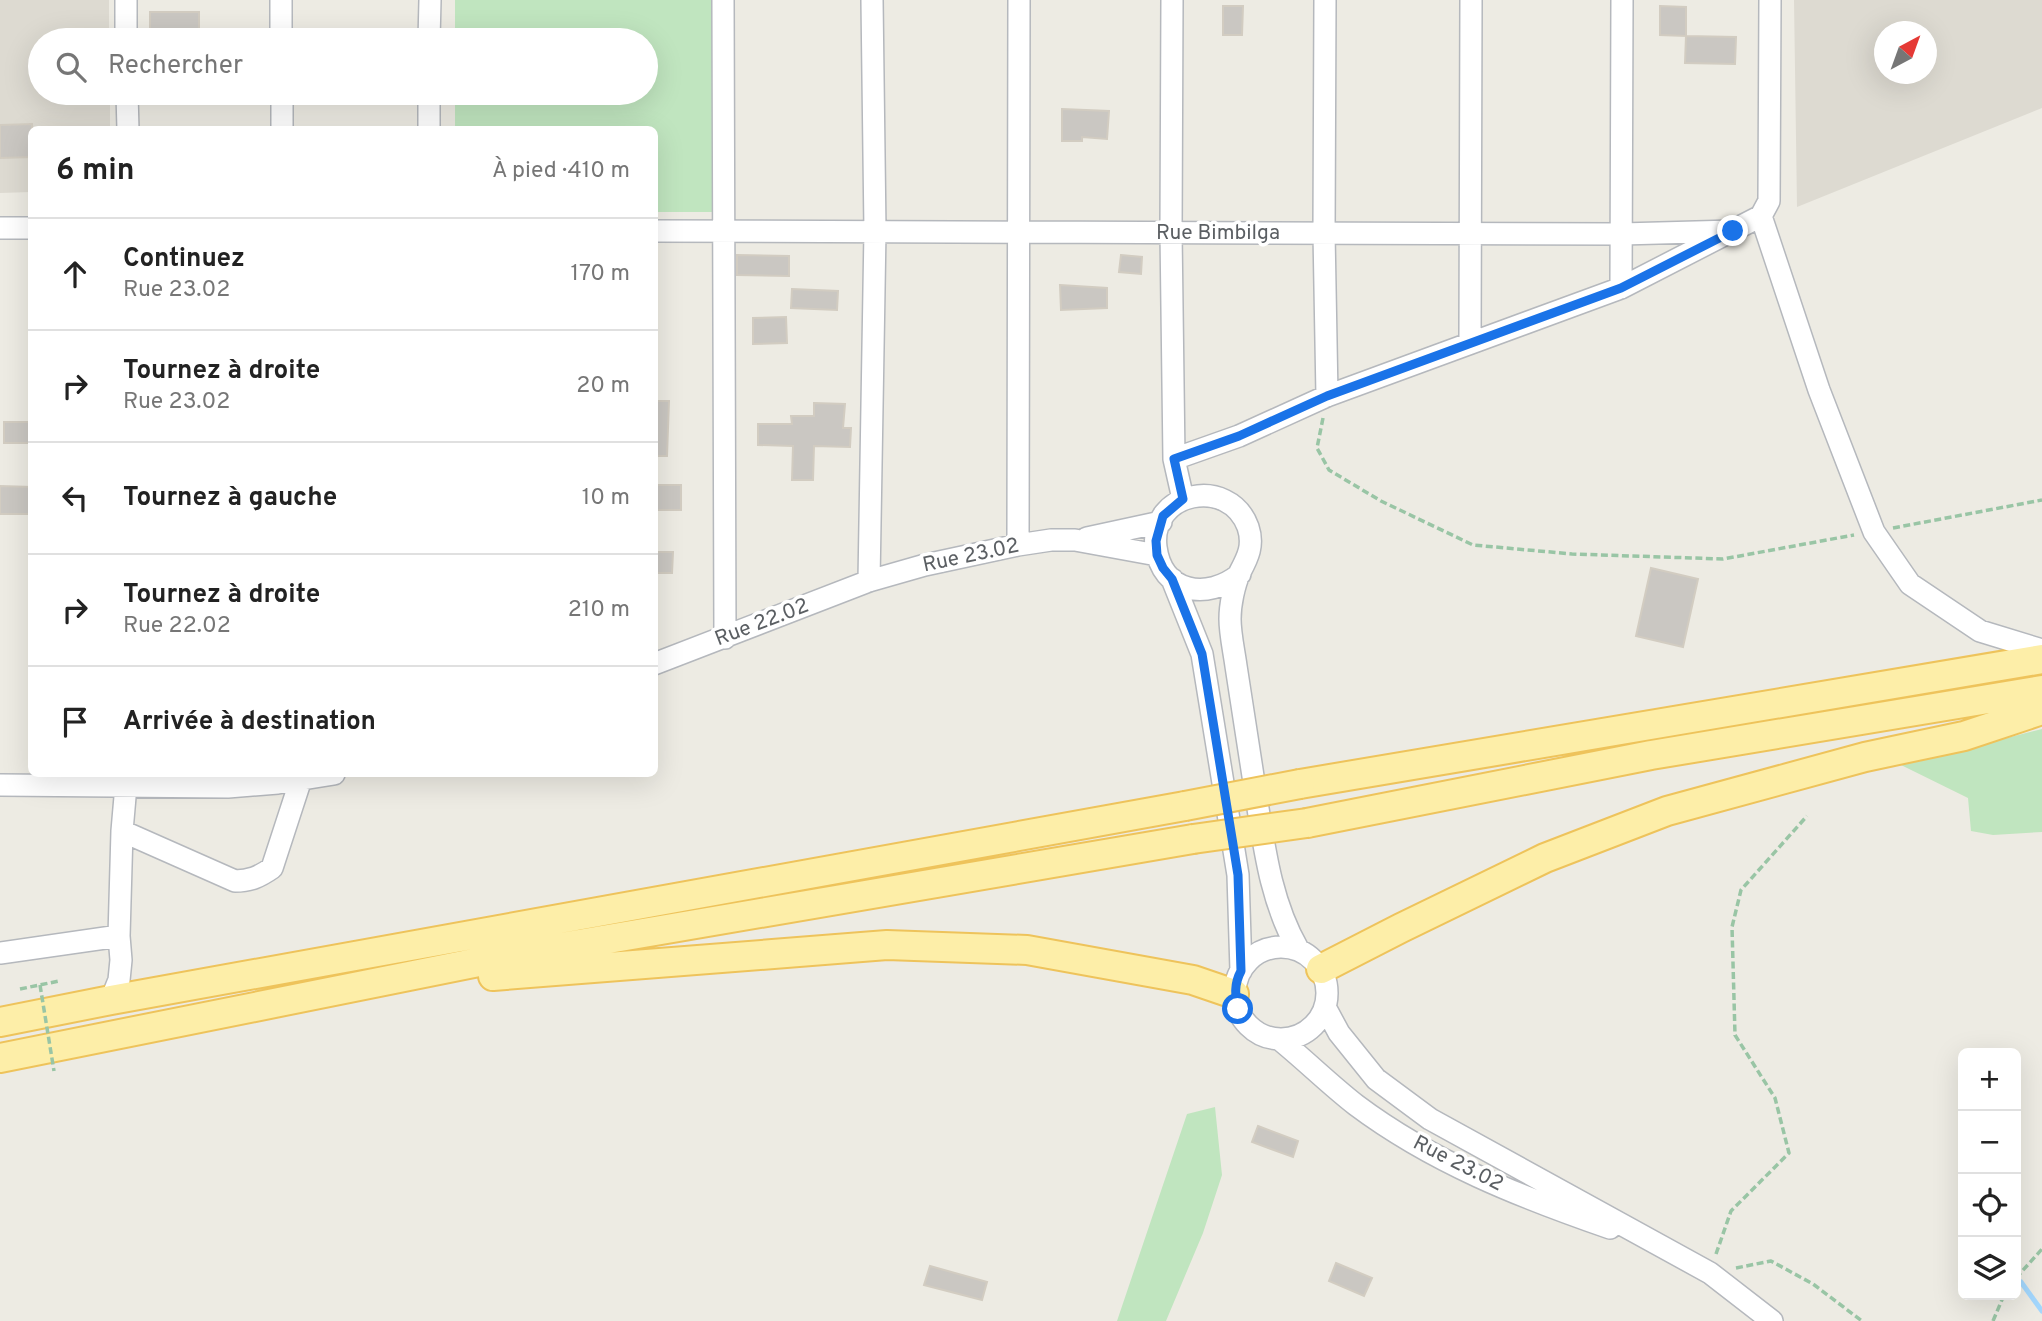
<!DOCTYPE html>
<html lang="fr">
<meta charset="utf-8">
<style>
body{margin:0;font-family:Overpass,sans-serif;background:#f6f6f6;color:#222}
.controls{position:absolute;right:21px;bottom:21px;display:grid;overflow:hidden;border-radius:10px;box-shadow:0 7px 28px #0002}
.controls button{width:63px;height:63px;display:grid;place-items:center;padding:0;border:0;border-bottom:2px solid #e0e0e0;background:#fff;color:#222;font:35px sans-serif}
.compass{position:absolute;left:1874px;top:21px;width:63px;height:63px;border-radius:50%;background:#fff;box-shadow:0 7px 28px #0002;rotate:41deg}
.stop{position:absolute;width:21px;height:21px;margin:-16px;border:5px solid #1a73e8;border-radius:50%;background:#fff}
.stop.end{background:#1a73e8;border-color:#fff;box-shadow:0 2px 7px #0008}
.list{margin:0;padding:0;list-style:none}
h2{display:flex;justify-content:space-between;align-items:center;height:91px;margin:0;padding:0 28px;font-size:30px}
h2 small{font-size:23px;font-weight:400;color:#767676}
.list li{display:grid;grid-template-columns:46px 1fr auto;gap:21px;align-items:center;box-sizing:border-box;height:112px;padding:0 28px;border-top:2px solid #e0e0e0}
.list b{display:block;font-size:26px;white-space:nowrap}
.list p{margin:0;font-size:23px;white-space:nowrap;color:#767676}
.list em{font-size:23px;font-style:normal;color:#767676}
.icon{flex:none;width:38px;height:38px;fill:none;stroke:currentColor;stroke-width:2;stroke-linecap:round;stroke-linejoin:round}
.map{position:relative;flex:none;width:2042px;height:1321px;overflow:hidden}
.search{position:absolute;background:#fff;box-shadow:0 7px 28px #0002;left:28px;top:28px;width:630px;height:77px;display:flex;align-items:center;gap:18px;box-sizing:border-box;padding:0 24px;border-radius:38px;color:#767676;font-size:26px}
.panel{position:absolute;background:#fff;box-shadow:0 7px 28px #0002;left:28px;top:126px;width:630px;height:651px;border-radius:10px}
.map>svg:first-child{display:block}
.education{fill:#dddad1;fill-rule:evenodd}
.green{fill:#c0e5bf}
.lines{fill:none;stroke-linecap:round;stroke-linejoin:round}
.stream{stroke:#a3d7fd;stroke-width:5}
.building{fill:#cac7c2;stroke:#d2ccc1;stroke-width:2}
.minor-casing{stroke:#b5b8bd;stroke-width:24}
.major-casing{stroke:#eec35b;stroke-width:32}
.path{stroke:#99c5a5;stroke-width:3.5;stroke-dasharray:7 3.5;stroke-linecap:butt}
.minor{stroke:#fff;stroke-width:21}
.major{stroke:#fdeea8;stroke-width:28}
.major-bridge-casing{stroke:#eec35b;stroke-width:32;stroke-linecap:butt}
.path-bridge{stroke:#99c5a5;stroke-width:3.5;stroke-dasharray:7 3.5;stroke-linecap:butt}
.major-bridge{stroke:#fdeea8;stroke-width:28}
.route{stroke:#1a73e8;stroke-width:9}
.labels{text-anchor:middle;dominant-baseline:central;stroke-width:7;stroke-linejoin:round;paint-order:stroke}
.street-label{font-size:21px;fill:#5b5f63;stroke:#fff}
</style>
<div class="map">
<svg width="2042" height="1321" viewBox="0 0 2042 1321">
<rect width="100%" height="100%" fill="#edebe3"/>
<path class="education" d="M0 0H109V40H40V93H110V129L32 130 31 192 0 193Z
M1794 0H2042V108L1797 207ZM1884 32H1926V74H1884Z"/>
<path class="green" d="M455 0H713V212H655L654 130H455V93H646V40H455Z
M2042 729V832L1993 835 1971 831 1968 798 1901 765Z
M1215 1107 1222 1175 1203 1233 1166 1321H1117L1187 1114Z"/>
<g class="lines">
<path class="stream" d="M2021 1282 2042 1311"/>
</g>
<path class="building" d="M1223 6H1243L1242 35H1223Z
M1660 6 1686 7V36L1660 35Z
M150 12H199V37H150Z
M1686 36 1736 37 1735 64 1685 63Z
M1062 109 1109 111 1107 139 1082 137V141H1062Z
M32 124V157L0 158V125Z
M737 255 789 256V276L737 275Z
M1121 255 1142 257 1141 274 1119 272Z
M1060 285 1107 288V308L1061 310Z
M792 289 838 291 837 310 791 308Z
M786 317 787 343 753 344V318Z
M654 401H669L667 456H654Z
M814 403 845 404 843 428H851L850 447 814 446 813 480H792L793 446 758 445V424H792L791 416H814Z
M4 422H32V443H4Z
M654 485H681V510H654Z
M0 486 32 487V514H0Z
M654 552H673L672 573H654Z
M1651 568 1698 579 1683 647 1636 636Z
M1258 1126 1298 1141 1293 1157 1252 1142Z
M1336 1263 1372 1278 1364 1296 1329 1281Z
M930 1266 987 1282 982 1300 924 1285Z"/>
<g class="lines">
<g class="minor-casing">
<path id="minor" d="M126 0V40
M281 0V40
M723 0 725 638
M1172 0 1171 232 1174 459 1183 499
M1325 0 1324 233 1327 396
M429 40 430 0
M127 93 128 130
M282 93V130
M429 130V93
M1761 216 1819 390 1874 532 1910 584 1980 631 2042 650
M0 228H32
M654 231 1622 234 1733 231
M1621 288 1622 0
M1470 343 1471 0
M1174 459 1239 436 1327 396 1621 288 1761 216 1769 201 1770 0
M1087 538 1161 522
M1018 545 1019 0
M1240 574C1207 601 1162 593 1156 547 1149 492 1229 475 1248 527 1254 545 1248 557 1240 572 1234 585 1230 605 1230 619 1230 634 1234 651 1236 666 1243 712 1250 757 1257 802 1265 853 1272 904 1298 949
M1172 579 1202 654 1238 875 1241 971
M869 581 875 231 872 0
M654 664 869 581 925 565 1018 545 1051 540H1075L1157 555
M0 785 228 787 278 783 334 774
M122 831 235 881C250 881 259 877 272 868L301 779
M1235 993a46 46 0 1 1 92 0a46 46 0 1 1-92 0Z
M0 953 119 936
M111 1000 119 980 121 960 119 936 122 831 127 774
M1325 1007 1339 1033 1376 1079 1430 1119 1710 1273 1772 1321
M1279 1039C1305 1060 1329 1084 1356 1105 1432 1162 1520 1197 1610 1228"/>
</g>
<g class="major-casing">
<path id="major" d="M1300 784 2042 659
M1307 823 1651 755 2042 690
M1321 969 1401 928 1545 858 1667 811 1865 757 1964 736 2042 710
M493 976 887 945 1027 950 1193 980 1234 994
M0 1022 111 1000 1185 806
M0 1058 509 956 1193 839"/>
</g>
<path class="path" d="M1323 418 1317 448 1329 470 1381 501 1473 545 1572 554 1723 559 1854 535
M1893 528 2042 500
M20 989 59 981
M1716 1254 1731 1211 1789 1153 1775 1098 1735 1035 1732 927 1741 890 1807 816
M1736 1268 1771 1261 1813 1284 1862 1321
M2016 1278 2042 1249
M1993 1321 2004 1295"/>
<use href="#minor" class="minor"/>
<use href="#major" class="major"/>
<g class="major-bridge-casing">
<path id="major-bridge" d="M1185 806 1300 784
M1193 839 1307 823"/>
</g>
<path class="path-bridge" d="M40 985 54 1071"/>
<use href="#major-bridge" class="major-bridge"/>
</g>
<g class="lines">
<path class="route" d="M1238 1009C1235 995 1234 984 1241 971L1238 875 1202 654 1172 579 1163 568 1157 555 1156 541 1163 516 1183 499 1174 459 1239 436 1327 396 1621 288 1733 231"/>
</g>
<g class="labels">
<g class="street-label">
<text x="1218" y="233">Rue Bimbilga</text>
<text transform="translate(971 556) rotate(-12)">Rue 23.02</text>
<text transform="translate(762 623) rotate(-21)">Rue 22.02</text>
<text transform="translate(1458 1164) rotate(27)">Rue 23.02</text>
</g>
</g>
</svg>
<div class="controls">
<button>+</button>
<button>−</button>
<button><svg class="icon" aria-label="locate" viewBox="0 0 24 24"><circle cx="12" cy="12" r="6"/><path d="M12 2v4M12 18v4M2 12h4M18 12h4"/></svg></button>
<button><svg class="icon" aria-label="layers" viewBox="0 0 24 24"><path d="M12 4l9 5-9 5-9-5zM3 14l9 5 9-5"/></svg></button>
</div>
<svg class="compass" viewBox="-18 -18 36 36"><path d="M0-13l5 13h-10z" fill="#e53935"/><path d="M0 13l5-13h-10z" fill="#767676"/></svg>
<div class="stop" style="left:1238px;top:1009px"></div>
<div class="stop end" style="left:1733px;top:231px"></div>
<div class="search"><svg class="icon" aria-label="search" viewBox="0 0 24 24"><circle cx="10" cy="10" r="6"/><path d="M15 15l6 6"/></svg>Rechercher</div>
<section class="panel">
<h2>6 min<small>À pied · 410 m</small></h2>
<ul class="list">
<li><svg class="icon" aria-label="ahead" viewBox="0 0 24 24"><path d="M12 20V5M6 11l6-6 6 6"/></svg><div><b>Continuez</b><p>Rue 23.02</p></div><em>170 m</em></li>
<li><svg class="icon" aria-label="right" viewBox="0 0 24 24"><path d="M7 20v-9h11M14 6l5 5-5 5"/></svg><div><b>Tournez à droite</b><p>Rue 23.02</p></div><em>20 m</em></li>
<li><svg class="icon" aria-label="left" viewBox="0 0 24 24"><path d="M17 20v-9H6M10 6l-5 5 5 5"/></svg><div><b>Tournez à gauche</b></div><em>10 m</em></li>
<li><svg class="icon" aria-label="right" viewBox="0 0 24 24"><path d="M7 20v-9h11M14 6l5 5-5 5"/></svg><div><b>Tournez à droite</b><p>Rue 22.02</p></div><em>210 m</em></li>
<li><svg class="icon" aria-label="arrive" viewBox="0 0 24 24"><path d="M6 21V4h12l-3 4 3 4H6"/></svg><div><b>Arrivée à destination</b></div></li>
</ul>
</section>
</div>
